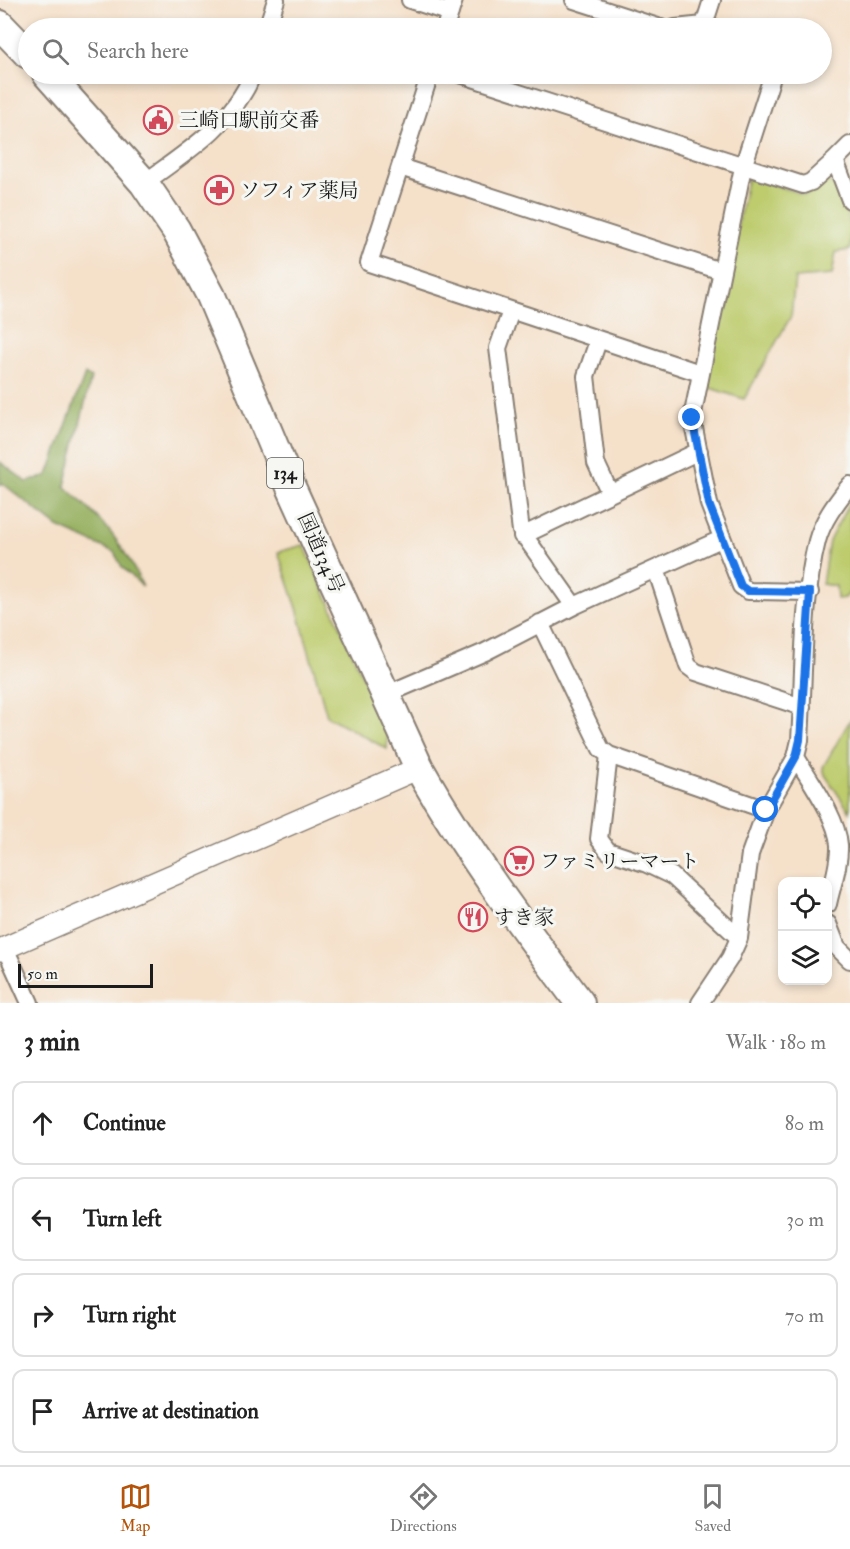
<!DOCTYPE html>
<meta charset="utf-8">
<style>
body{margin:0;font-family:"IM FELL Double Pica","Noto Serif JP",serif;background:#f2f2f2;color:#222}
.controls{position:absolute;right:18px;bottom:18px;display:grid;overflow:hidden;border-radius:12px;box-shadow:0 3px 9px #0003}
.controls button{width:54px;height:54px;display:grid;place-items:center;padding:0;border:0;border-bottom:2px solid #e0e0e0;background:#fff;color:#222;font:30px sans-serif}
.scale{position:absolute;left:18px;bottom:15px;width:135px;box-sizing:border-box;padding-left:6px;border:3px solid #1c1c1c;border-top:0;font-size:16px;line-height:21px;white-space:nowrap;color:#1c1c1c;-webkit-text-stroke:4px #f6f6f2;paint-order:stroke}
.stop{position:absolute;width:18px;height:18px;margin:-14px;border:4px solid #1a73e8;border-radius:50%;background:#fff}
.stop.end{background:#1a73e8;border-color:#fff;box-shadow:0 2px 6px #0008}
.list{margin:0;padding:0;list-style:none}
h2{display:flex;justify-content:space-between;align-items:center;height:78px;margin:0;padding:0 24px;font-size:26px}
h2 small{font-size:20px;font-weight:400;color:#767676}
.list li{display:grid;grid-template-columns:39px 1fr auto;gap:18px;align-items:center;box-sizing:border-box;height:84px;margin:0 12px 12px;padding:0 12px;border:2px solid #e0e0e0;border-radius:12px}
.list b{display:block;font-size:22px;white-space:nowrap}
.list em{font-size:20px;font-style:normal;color:#767676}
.icon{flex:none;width:33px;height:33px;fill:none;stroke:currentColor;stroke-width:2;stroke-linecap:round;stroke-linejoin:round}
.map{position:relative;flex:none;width:850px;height:1003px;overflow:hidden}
.search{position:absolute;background:#fff;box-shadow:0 3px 9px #0003;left:18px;right:18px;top:18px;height:66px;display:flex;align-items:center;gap:15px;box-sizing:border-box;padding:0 21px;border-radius:33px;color:#767676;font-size:22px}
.sheet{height:462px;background:#fff}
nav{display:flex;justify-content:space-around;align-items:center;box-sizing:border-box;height:84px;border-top:2px solid #e0e0e0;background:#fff;font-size:16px;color:#767676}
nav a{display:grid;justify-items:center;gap:3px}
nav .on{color:#b45309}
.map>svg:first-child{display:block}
.green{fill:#becc6e;stroke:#6d7445;stroke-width:1.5}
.forest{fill:#96b061;stroke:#59663e;stroke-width:1.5}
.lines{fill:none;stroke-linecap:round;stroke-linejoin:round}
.minor-casing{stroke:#887e72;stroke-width:20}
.tertiary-casing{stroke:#887e72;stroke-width:24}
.trunk-casing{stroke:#887e72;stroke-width:32}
.minor{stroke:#fff;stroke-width:16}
.tertiary{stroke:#fff;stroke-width:21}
.trunk{stroke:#fff;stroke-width:28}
.route{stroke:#1a73e8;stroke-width:8}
.labels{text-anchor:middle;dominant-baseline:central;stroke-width:6;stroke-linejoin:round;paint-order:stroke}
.shield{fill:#f6f6f2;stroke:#5d5d5c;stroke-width:1.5}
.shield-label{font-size:18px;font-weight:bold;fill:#1c1c1c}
.poi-label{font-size:20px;fill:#1c1c1c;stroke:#f6f6f2;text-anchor:start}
.street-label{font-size:20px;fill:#1c1c1c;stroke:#f6f6f2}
</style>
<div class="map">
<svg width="850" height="1003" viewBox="0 0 850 1003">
<rect width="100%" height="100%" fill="#f6f6f2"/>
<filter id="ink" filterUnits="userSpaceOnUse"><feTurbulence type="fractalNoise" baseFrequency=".0167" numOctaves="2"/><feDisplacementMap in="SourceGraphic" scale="12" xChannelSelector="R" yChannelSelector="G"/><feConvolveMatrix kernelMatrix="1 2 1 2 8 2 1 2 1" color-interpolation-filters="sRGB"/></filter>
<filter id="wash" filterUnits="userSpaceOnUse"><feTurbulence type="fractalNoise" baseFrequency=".008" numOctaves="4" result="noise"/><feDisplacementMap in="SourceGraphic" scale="24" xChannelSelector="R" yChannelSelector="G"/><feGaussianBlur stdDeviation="1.35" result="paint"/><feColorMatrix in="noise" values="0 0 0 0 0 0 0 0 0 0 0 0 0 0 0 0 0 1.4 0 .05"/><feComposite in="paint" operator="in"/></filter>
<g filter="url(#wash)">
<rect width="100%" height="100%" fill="#f5e0c9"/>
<path class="green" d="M748 176 805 195 825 181 837 185 850 223V250L836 252 832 275 795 278 791 316 744 399 704 386Z
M850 501V592L845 598 837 599 836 586 822 584 829 541Z
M304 545 388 734 387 749 327 716 297 608 278 552Z
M850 720V812L825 775 823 767Z"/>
<path class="forest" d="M85 374 91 378 65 486C103 522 121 538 143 587L122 567 114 552 58 527 2 483 0 485V462L27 482 48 475Z"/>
</g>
<g filter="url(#ink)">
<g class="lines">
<g class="minor-casing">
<path id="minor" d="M410 0 450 13
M574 0 661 28
M704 25 712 0
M267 28 276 0
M445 28 454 0
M675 28 704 25 715 28
M430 74 369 263 700 373
M460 74 803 185 811 182 835 160
M773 74 743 167 692 418 709 504 741 586 748 591 810 592
M850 145 835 160 850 200
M400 167 721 271
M144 183C187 152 232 124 253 74
M511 311 498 348 521 531 574 606
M598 341 586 376 596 463 610 493
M522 536 699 451
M656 569 688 666 696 672 802 707
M540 623 601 749 609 755 766 810
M385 695 485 652 574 606 721 539
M609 755 599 839 608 851 647 864 672 876 739 938
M796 757C810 781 837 817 839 845 840 864 832 885 828 904
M828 924 837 947 850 960
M5 948 30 1003
M700 1003 730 958 739 938 750 854 766 810 796 757 800 740C804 678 802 600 817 541 823 519 837 502 850 485"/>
</g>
<g class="tertiary-casing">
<path id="tertiary" d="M0 950 419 768"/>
</g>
<g class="trunk-casing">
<path id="trunk" d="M0 25 28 54
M47 74 144 183 176 230 211 296 291 487 419 768C466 851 523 927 580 1003"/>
</g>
<use href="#minor" class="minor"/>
<use href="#tertiary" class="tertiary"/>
<use href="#trunk" class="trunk"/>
</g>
</g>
<g class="lines" filter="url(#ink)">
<path class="route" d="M692 418 709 504 741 586 748 591 810 592 800 740 796 757 766 810"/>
</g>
<defs>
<g id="civic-ring" transform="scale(1.5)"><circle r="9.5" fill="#f6f6f2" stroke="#d1495b" stroke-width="1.5"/><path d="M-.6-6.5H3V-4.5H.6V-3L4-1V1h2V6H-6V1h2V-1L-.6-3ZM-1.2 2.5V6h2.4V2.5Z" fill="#d1495b"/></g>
<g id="pharmacy-ring" transform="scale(1.5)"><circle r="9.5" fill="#f6f6f2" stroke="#d1495b" stroke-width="1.5"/><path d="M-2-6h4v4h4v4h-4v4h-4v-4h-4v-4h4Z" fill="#d1495b"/></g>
<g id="supermarket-ring" transform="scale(1.5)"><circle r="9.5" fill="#f6f6f2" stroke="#d1495b" stroke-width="1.5"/><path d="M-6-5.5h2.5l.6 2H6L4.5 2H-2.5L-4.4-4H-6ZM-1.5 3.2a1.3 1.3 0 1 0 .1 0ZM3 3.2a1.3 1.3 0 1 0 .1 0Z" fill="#d1495b"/></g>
<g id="restaurant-ring" transform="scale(1.5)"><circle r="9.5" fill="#f6f6f2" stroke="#d1495b" stroke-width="1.5"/><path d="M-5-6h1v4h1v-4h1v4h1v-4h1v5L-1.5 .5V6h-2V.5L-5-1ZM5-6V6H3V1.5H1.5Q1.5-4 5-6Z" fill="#d1495b"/></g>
</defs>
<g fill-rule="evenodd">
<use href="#civic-ring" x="158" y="120"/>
<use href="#pharmacy-ring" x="219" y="190"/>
<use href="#supermarket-ring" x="519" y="861"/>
<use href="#restaurant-ring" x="473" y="917"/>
</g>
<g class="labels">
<rect class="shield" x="267" y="458" width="36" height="30" rx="4.5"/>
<g class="shield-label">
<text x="285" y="473">134</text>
</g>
<g class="poi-label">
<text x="179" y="120">三崎口駅前交番</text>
<text x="240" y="190">ソフィア薬局</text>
<text x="540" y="861">ファミリーマート</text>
<text x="494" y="917">すき家</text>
</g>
<g class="street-label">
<text transform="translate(321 553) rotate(66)">国道134号</text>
</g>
</g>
</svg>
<div class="controls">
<button><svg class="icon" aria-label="locate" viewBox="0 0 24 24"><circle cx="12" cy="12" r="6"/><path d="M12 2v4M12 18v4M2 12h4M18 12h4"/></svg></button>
<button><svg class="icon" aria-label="layers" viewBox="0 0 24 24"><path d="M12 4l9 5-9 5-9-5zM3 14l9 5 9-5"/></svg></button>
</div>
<div class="scale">50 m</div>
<div class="stop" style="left:766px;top:810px"></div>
<div class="stop end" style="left:692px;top:418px"></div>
<div class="search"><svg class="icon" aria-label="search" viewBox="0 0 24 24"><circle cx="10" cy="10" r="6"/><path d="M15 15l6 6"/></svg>Search here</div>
</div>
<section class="sheet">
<h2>3 min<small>Walk · 180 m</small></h2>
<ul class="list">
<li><svg class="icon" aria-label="ahead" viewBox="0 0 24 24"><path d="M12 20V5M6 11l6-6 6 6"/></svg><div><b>Continue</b></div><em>80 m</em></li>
<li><svg class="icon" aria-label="left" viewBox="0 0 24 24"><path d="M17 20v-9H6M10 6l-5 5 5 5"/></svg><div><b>Turn left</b></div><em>30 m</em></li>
<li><svg class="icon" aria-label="right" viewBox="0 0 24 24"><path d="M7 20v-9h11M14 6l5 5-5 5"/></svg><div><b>Turn right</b></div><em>70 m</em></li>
<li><svg class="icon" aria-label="arrive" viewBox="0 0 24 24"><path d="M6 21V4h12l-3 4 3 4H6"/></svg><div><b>Arrive at destination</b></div></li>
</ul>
</section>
<nav>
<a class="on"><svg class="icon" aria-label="map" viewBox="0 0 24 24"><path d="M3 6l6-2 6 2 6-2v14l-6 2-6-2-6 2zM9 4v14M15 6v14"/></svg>Map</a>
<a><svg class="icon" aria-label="directions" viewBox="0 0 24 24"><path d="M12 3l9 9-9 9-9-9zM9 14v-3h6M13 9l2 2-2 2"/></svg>Directions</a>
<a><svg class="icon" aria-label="saved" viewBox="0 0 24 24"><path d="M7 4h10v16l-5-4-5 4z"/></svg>Saved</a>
</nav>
